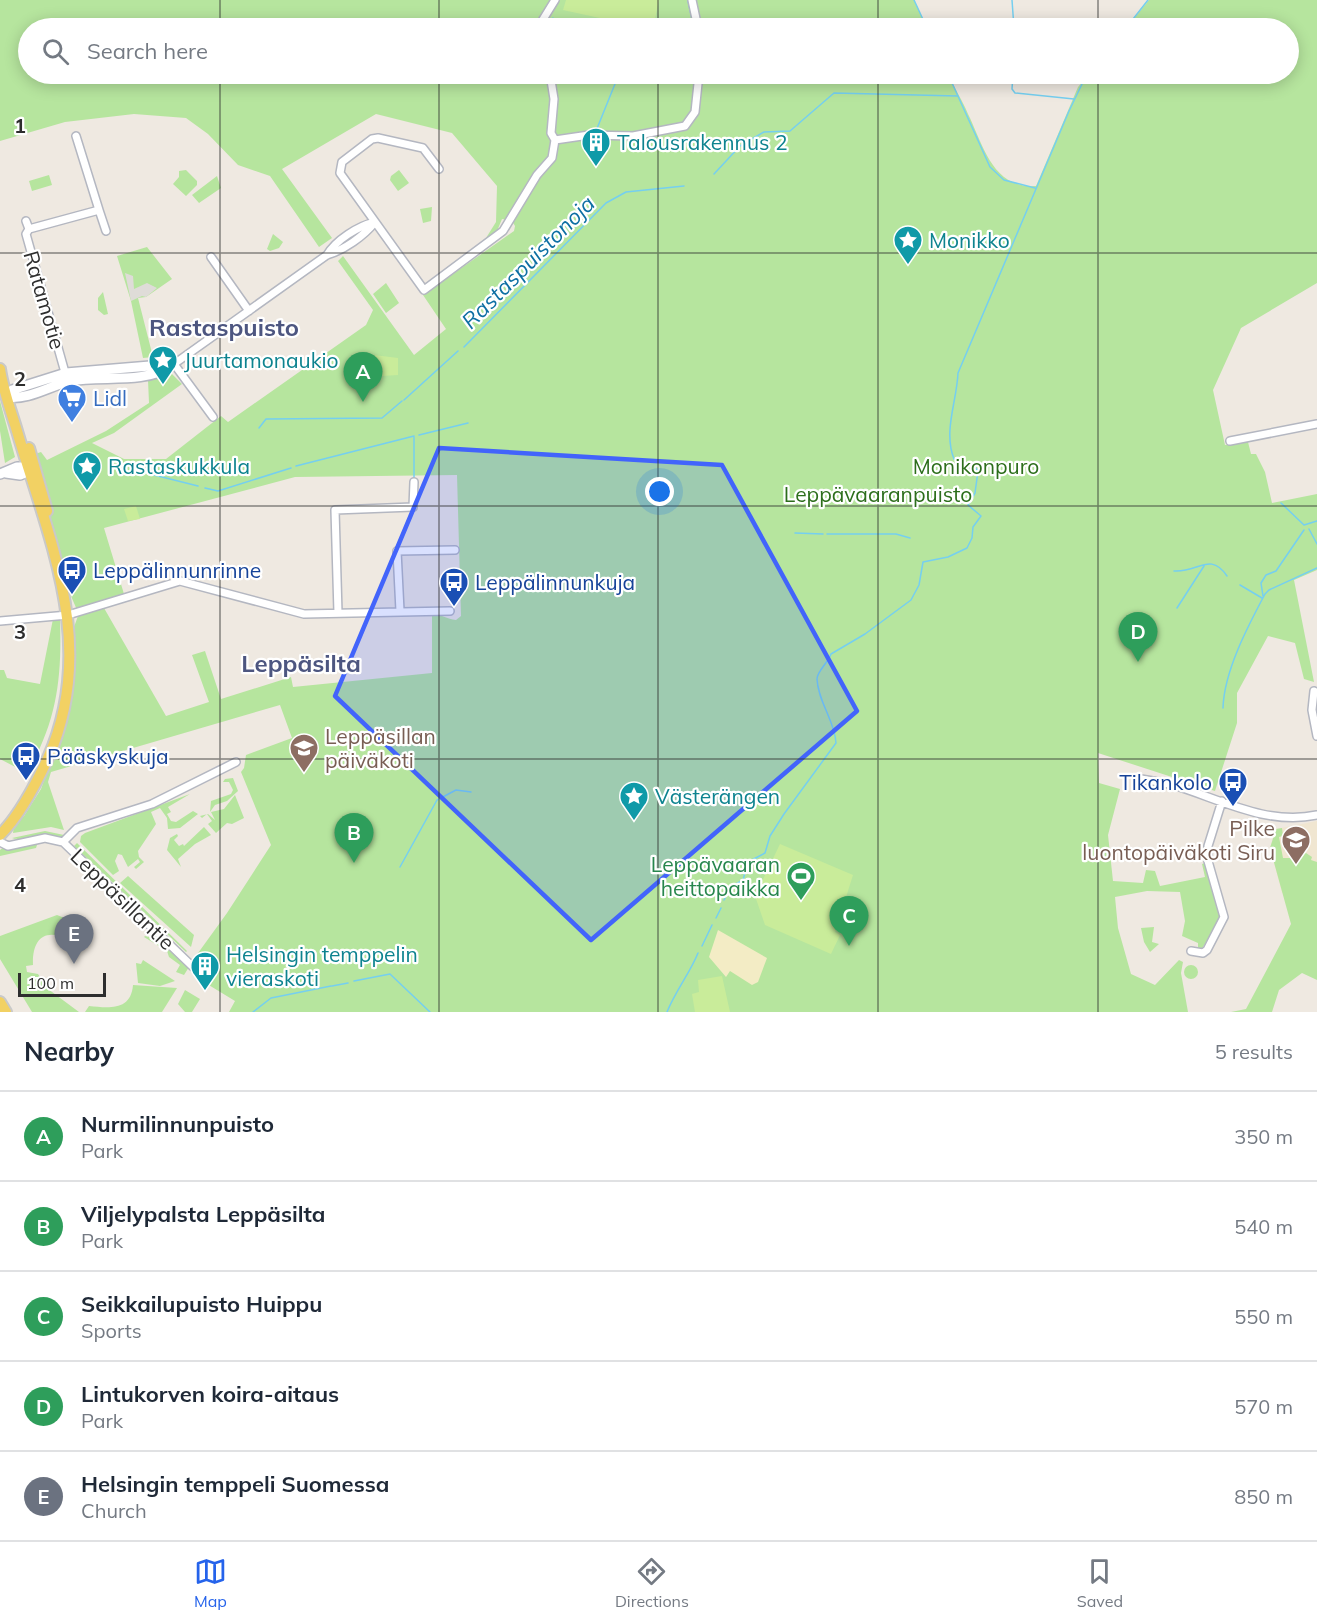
<!DOCTYPE html>
<meta charset="utf-8">
<style>
body{margin:0;font-family:Mulish,sans-serif;background:#f2f2f3;color:#1f2937}
.scale{position:absolute;left:18px;bottom:15px;width:88px;box-sizing:border-box;padding-left:6px;border:3px solid #2e2e2e;border-top:0;font-size:16px;line-height:21px;white-space:nowrap;color:#2e2e2e;-webkit-text-stroke:4px #fff;paint-order:stroke}
.you{position:absolute;left:660px;top:492px;width:21px;height:21px;margin:-15px;border:4px solid #fff;border-radius:50%;background:#1a73e8;box-shadow:0 0 0 9px #1a73e833}
.badge{display:grid;place-items:center;width:39px;height:39px;border-radius:50%;background:#2563eb;color:#fff;font-size:20px;font-weight:700}
.pin{position:absolute;translate:-50% -50px;filter:drop-shadow(0 2px 3px #0008)}
.pin::after{content:'';position:absolute;top:32px;width:21px;height:18px;background:inherit;clip-path:polygon(0 0,100% 0,50% 100%)}
.list{margin:0;padding:0;list-style:none}
h2{display:flex;justify-content:space-between;align-items:center;height:78px;margin:0;padding:0 24px;font-size:26px}
h2 small{font-size:20px;font-weight:400;color:#747a83}
.list li{display:grid;grid-template-columns:39px 1fr auto;gap:18px;align-items:center;box-sizing:border-box;height:90px;padding:0 24px;border-top:2px solid #e0e1e3}
.list b{display:block;font-size:22px;white-space:nowrap}
.list p{margin:0;font-size:20px;white-space:nowrap;color:#747a83}
.list em{font-size:20px;font-style:normal;color:#747a83}
.icon{flex:none;width:33px;height:33px;fill:none;stroke:currentColor;stroke-width:2;stroke-linecap:round;stroke-linejoin:round}
.map{position:relative;flex:none;width:1317px;height:1012px;overflow:hidden}
.search{position:absolute;background:#fff;box-shadow:0 3px 15px #0003;left:18px;right:18px;top:18px;height:66px;display:flex;align-items:center;gap:15px;box-sizing:border-box;padding:0 21px;border-radius:33px;color:#747a83;font-size:22px}
.sheet{height:528px;background:#fff}
nav{display:flex;justify-content:space-around;align-items:center;box-sizing:border-box;height:84px;border-top:2px solid #e0e1e3;background:#fff;font-size:16px;color:#747a83}
nav a{display:grid;justify-items:center;gap:3px}
nav .on{color:#2563eb}
.map>svg:first-child{display:block}
.education{fill:#f0e6d1}
.green{fill:#b6e59e}
.sand{fill:#f3ecc5}
.pitch{fill:#c9ec9a}
.plaza{fill:#dfdcd8}
.lines{fill:none;stroke-linecap:round;stroke-linejoin:round}
.stream{stroke:#75cff0;stroke-width:1.5}
.street-casing{stroke:#b4b7c1;stroke-width:10}
.secondary-casing{stroke:#b4b7c1;stroke-width:12}
.primary-casing{stroke:#c9c9c9;stroke-width:14}
.street{stroke:#fff;stroke-width:7}
.secondary{stroke:#fff;stroke-width:9}
.primary{stroke:#f2d163;stroke-width:10}
.marked{fill:#4264fb;fill-opacity:0.2;stroke:#4264fb;stroke-width:4.5;stroke-linejoin:round}
.grid{fill:none;stroke:#2e2e2e;stroke-width:1.5;stroke-opacity:0.55}
.labels{text-anchor:middle;dominant-baseline:central;stroke-width:4.5;stroke-linejoin:round;paint-order:stroke}
.culture-label{font-size:21px;fill:#0d838f;stroke:#fff;text-anchor:start}
.street-label{font-size:21px;fill:#2e2e2e;stroke:#fff}
.shop-label{font-size:21px;fill:#366cbe;stroke:#fff;text-anchor:start}
.park-label{font-size:21px;fill:#2c6e1b;stroke:#fff}
.transit-label{font-size:21px;fill:#164399;stroke:#fff;text-anchor:start}
.education-label{font-size:21px;fill:#785e54;stroke:#fff;text-anchor:start}
.leisure-label{font-size:21px;fill:#27864d;stroke:#fff;text-anchor:end}
.water-label{font-size:22px;font-style:italic;fill:#0d6fa3;stroke:#fff}
.quarter-label{font-size:24px;font-weight:bold;fill:#4d5680;stroke:#fff}
.grid-label{font-size:20px;text-anchor:middle;font-weight:bold;fill:#2e2e2e;stroke:#fff;stroke-width:4.5;stroke-linejoin:round;paint-order:stroke}
</style>
<div class="map">
<svg width="1317" height="1012" viewBox="0 0 1317 1012">
<rect width="100%" height="100%" fill="#efe9e1"/>
<path class="education" d="M1317 821V883L1282 893 1270 848 1276 829Z"/>
<path class="green" d="M0 0H914L927 28H28V74H948C954 88 962 99 968 114 983 144 992 189 1036 186L1078 87 1089 74H1288V28H1126L1149 0H1317V283L1241 328 1213 390 1225 445 1248 442 1251 454H1256L1265 472 1272 503 1317 494V570L1294 580 1314 682 1304 679 1295 643 1268 636 1237 693V723L1215 791 1098 753 1099 783 1120 789 1108 835 1113 881 1143 883 1146 870 1155 871 1160 886 1205 877 1202 864 1205 863 1221 913 1219 922 1201 950 1198 949V943L1182 936 1185 921 1180 892 1147 891 1115 897 1118 928 1131 974 1155 985 1179 960 1183 962 1181 973 1188 1012H229L235 1001 194 976 199 966 193 960 227 913 271 845 241 772 244 768 246 755 292 738 280 705 51 772 48 782 64 830 51 827 13 833 14 826 24 816 41 789 67 717 73 687 74 627 78 616 104 608 166 716 209 702 192 655 205 651 221 699 291 677 293 687 432 673V614C441 614 447 619 456 620L461 616 457 475 295 477 104 528 124 594 77 610 68 589 35 454 41 452 47 460 106 431 149 403 148 380 172 374 182 384 114 433 92 443 124 459H166L221 416 228 422 366 325 373 310 338 261 343 256 414 355 446 329 423 295 514 231 515 226 512 221 502 219 497 231 486 238 496 222 497 186 452 133 376 114 282 169 332 238 319 247 270 176 238 165 208 134 186 118 134 114 65 122 0 141Z
M186 170 197 181V185L186 196 173 184 179 177V171Z
M399 170 409 183 398 191 390 180 391 176Z
M49 175 52 185 32 191 29 181Z
M217 176 221 188 199 203 192 195Z
M432 207 431 221 423 223 420 209Z
M273 234 283 242 279 248 270 251 267 249Z
M147 247 172 279 146 297 138 298 153 357 143 358 131 301 117 256Z
M386 283 399 303 386 313 373 294Z
M103 292 108 314 104 315 98 310V298Z
M0 401 15 457 5 463 0 431Z
M53 619H60C62 679 57 721 27 773L0 759V670H4L7 678 40 684Z
M233 778 238 791 227 801 215 805 210 812 211 801 231 794 233 790 229 782H223L225 779Z
M190 794 168 807 171 812 167 814 171 821 176 822 193 811 198 814 180 828 168 829 167 818 160 808 151 812 156 824 138 851 139 857 144 862 136 869 134 867 140 862 138 859 128 867 122 855 118 854 115 861 119 871 113 875 80 842 81 836 85 833Z
M235 795 244 818 232 824 227 823 216 833 208 824 212 821 207 814 202 818 200 816 208 814 215 820 211 812 224 809Z
M204 827 211 835 195 844 178 859 181 867 167 850 170 838 177 834 178 836 174 840 179 846 183 844 184 846Z
M1282 828 1283 836 1279 837 1283 858H1295L1306 853 1312 857 1311 860 1317 862V980L1302 973 1279 990 1272 1012H1231L1246 1009 1291 924 1270 848 1276 829Z
M45 831 64 835 60 838C44 834 22 842 12 838Z
M38 842 36 848 0 856V850L4 847Z
M77 843 187 951 186 952 74 846Z
M128 876 194 935 191 947 120 883Z
M57 915 67 919 66 938C42 928 32 942 33 965L26 966 27 972 38 974 48 989 79 1012H32L0 959V936Z
M1154 927 1152 942 1159 944 1150 952 1144 942 1141 928Z
M145 936 161 940 189 967 184 975 176 972 180 965 169 957 167 951 144 937Z
M143 960 175 981 160 986 138 983 136 963 141 964Z
M1184 972a7 7 0 1 1 14 0a7 7 0 1 1-14 0Z
M133 985 177 988 162 1012H85L89 1006C109 1008 131 1011 133 985Z
M185 990 200 999 192 1012H185L178 1004Z"/>
<path class="sand" d="M718 930 767 958 758 982 752 985 730 971 726 977 709 957Z"/>
<path class="pitch" d="M566 0H659L653 28H646L563 10Z
M374 355 398 358V375L382 376 368 369 370 359Z
M136 506 140 519 128 521 124 509Z
M780 844 853 875 835 932 840 935 831 954 765 925 755 896Z
M722 976 730 1012H695L692 994 699 992 698 980Z"/>
<path class="plaza" d="M125 273 133 276 134 289 147 283 157 288 146 297 142 296 131 301Z"/>
<g class="lines">
<path class="stream" d="M914 0 927 28
M1012 0 1014 28
M688 1 694 28
M553 18 558 28
M1126 28 1148 0
M683 74H689
M948 74 990 167 1004 180 1035 188
M1013 74 1012 89 1015 93 1074 99
M596 131 619 74
M714 174 740 146 764 132 790 131 834 93 958 96
M464 347 606 203 626 192 684 186
M404 400 458 351
M259 428 266 419 382 418 402 401
M419 435 468 423
M414 437V477
M296 466 414 436
M131 470 145 473
M154 475 198 486
M205 488 218 491 291 468
M1281 503 1304 525 1317 521
M1309 529 1317 544
M795 533 823 534
M827 534H896L910 538
M1174 571C1198 573 1210 551 1227 576
M1240 585 1262 598
M1263 596 1261 583 1266 575 1276 571 1304 530
M1177 608 1204 566
M1223 708C1224 671 1248 626 1265 594L1269 590 1317 568
M400 867 437 800 456 790 471 792
M724 900 731 887 743 880 748 862 765 853 770 836 784 814 836 743C835 721 818 702 817 679 817 671 828 663 831 654L865 634 911 600 919 585 923 562 948 557 967 548 972 538 973 527 981 516 968 505 975 493 978 471 973 465 954 459C943 431 957 401 958 373L1069 111 1083 82 1091 74
M716 918 721 908
M702 946 712 925
M354 981 390 974 430 1012
M332 986 348 983
M253 1012 271 998 331 986
M667 1012C676 990 690 973 698 953"/>
<g class="street-casing">
<path id="street" d="M692 0 698 28
M541 28 542 21 555 0
M550 74 554 99 551 133 555 140
M439 169 423 148 378 138 372 139 342 162 340 173 424 290 503 231 537 175 552 158 555 140 589 135 633 136 685 126 695 112 699 74
M99 210 106 231
M26 221 29 229 26 234 66 376
M29 229 99 210 76 136
M327 255C336 240 358 226 375 222
M211 257 249 311
M213 417 174 364 327 255C344 250 364 236 375 222
M1230 441 1317 424
M400 611 397 551 455 550
M338 613 335 510 413 507 414 482
M0 621 68 615 180 581 304 614 450 611
M1314 691 1312 710 1317 736
M1141 779C1152 781 1163 782 1173 785 1220 799 1267 826 1317 815
M0 842 8 846 45 838 63 842 193 967
M63 842 77 828 152 804 236 762
M1191 951 1203 953 1207 950 1224 917 1208 861V846L1222 801"/>
</g>
<g class="secondary-casing">
<path id="secondary" d="M7 397 12 390 66 373 174 364
M7 397C29 400 49 386 70 381 102 375 142 384 170 367
M6 473 20 475 34 469
M0 474 17 467H33"/>
</g>
<g class="primary-casing">
<path id="primary" d="M0 369C3 390 11 411 17 431 49 540 98 646 48 758 36 784 20 815 0 835
M29 448 47 511
M0 1002 6 1012"/>
</g>
<use href="#street" class="street"/>
<use href="#secondary" class="secondary"/>
<use href="#primary" class="primary"/>
</g>
<path class="marked" d="M439 448 722 465 857 711 591 940 335 696Z"/>
<path class="grid" d="M220 0V28M439 0V28M658 0V28M878 0V28M1098 0V28M220 74V1012M439 74V1012M658 74V1012M878 74V1012M1098 74V1012M0 253H1317M0 506H1317M0 759H1317"/>
<defs>
<g id="building-pin" transform="scale(1.5)"><path d="M0 17L-7.5 6A9.5 9.5 0 1 1 7.5 6Z" fill="#0f9aa8" stroke="#fff"/><path d="M-4-6H4V6H1V3H-1V6H-4ZM-2.5-4.3h1.7v1.8h-1.7ZM.8-4.3h1.7v1.8H.8ZM-2.5-1h1.7V.8h-1.7ZM.8-1h1.7V.8H.8Z" fill="#fff"/></g>
<g id="sight-pin" transform="scale(1.5)"><path d="M0 17L-7.5 6A9.5 9.5 0 1 1 7.5 6Z" fill="#0f9aa8" stroke="#fff"/><path d="M0-6L1.8-2.2L6-1.7L2.9 1.2L3.7 5.4L0 3.3L-3.7 5.4L-2.9 1.2L-6-1.7L-1.8-2.2Z" fill="#fff"/></g>
<g id="supermarket-pin" transform="scale(1.5)"><path d="M0 17L-7.5 6A9.5 9.5 0 1 1 7.5 6Z" fill="#3f7fe0" stroke="#fff"/><path d="M-6-5.5h2.5l.6 2H6L4.5 2H-2.5L-4.4-4H-6ZM-1.5 3.2a1.3 1.3 0 1 0 .1 0ZM3 3.2a1.3 1.3 0 1 0 .1 0Z" fill="#fff"/></g>
<g id="bus-pin" transform="scale(1.5)"><path d="M0 17L-7.5 6A9.5 9.5 0 1 1 7.5 6Z" fill="#1a4fb4" stroke="#fff"/><path d="M-5-6H5V4H4V6H2V4H-2V6H-4V4H-5ZM-3.5-4V0h7V-4ZM-3.5 1.2v1.5H-2V1.2ZM2 1.2v1.5H3.5V1.2Z" fill="#fff"/></g>
<g id="school-pin" transform="scale(1.5)"><path d="M0 17L-7.5 6A9.5 9.5 0 1 1 7.5 6Z" fill="#8d6e63" stroke="#fff"/><path d="M0-5L7-2L0 1L-7-2ZM-4 1L0 2.5L4 1V4Q0 6-4 4Z" fill="#fff"/></g>
<g id="stadium-pin" transform="scale(1.5)"><path d="M0 17L-7.5 6A9.5 9.5 0 1 1 7.5 6Z" fill="#2e9e5b" stroke="#fff"/><path d="M0-5a6.5 5 0 1 0 0 10a6.5 5 0 1 0 0-10ZM-3.5-1.8h7v3.6h-7Z" fill="#fff"/></g>
</defs>
<g fill-rule="evenodd">
<use href="#building-pin" x="596" y="142"/>
<use href="#sight-pin" x="908" y="240"/>
<use href="#sight-pin" x="163" y="360"/>
<use href="#supermarket-pin" x="72" y="398"/>
<use href="#sight-pin" x="87" y="466"/>
<use href="#bus-pin" x="72" y="570"/>
<use href="#bus-pin" x="454" y="582"/>
<use href="#school-pin" x="304" y="748"/>
<use href="#bus-pin" x="26" y="756"/>
<use href="#bus-pin" x="1233" y="782"/>
<use href="#sight-pin" x="634" y="796"/>
<use href="#school-pin" x="1296" y="840"/>
<use href="#stadium-pin" x="801" y="876"/>
<use href="#building-pin" x="205" y="966"/>
</g>
<g class="labels">
<g class="culture-label">
<text x="617" y="142">Talousrakennus 2</text>
<text x="929" y="240">Monikko</text>
<text x="184" y="360">Juurtamonaukio</text>
<text x="108" y="466">Rastaskukkula</text>
<text x="655" y="796">Västerängen</text>
<text x="226" y="954">Helsingin temppelin<tspan x="226" dy="24">vieraskoti</tspan></text>
</g>
<g class="street-label">
<text transform="translate(45 300) rotate(74)">Ratamotie</text>
<text transform="translate(123 899) rotate(44)">Leppäsillantie</text>
</g>
<g class="shop-label">
<text x="93" y="398">Lidl</text>
</g>
<g class="park-label">
<text x="976" y="466">Monikonpuro</text>
<text x="878" y="494">Leppävaaranpuisto</text>
</g>
<g class="transit-label">
<text x="93" y="570">Leppälinnunrinne</text>
<text x="475" y="582">Leppälinnunkuja</text>
<text x="47" y="756">Pääskyskuja</text>
<text x="1212" y="782" text-anchor="end">Tikankolo</text>
</g>
<g class="education-label">
<text x="325" y="736">Leppäsillan<tspan x="325" dy="24">päiväkoti</tspan></text>
<text x="1275" y="828" text-anchor="end">Pilke<tspan x="1275" dy="24">luontopäiväkoti Siru</tspan></text>
</g>
<g class="leisure-label">
<text x="780" y="864">Leppävaaran<tspan x="780" dy="24">heittopaikka</tspan></text>
</g>
<g class="water-label">
<text transform="translate(528 262) rotate(-45)">Rastaspuistonoja</text>
</g>
<g class="quarter-label">
<text x="224" y="327">Rastaspuisto</text>
<text x="301" y="663">Leppäsilta</text>
</g>
</g>
<g class="grid-label">
<text x="20" y="133">1</text>
<text x="20" y="386">2</text>
<text x="20" y="639">3</text>
<text x="20" y="892">4</text>
</g>
</svg>
<div class="scale">100 m</div>
<div class="you"></div>
<div class="pin badge" style="left:363px;top:402px;background:#2e9e5b">A</div>
<div class="pin badge" style="left:354px;top:863px;background:#2e9e5b">B</div>
<div class="pin badge" style="left:849px;top:946px;background:#2e9e5b">C</div>
<div class="pin badge" style="left:1138px;top:662px;background:#2e9e5b">D</div>
<div class="pin badge" style="left:74px;top:964px;background:#6b7280">E</div>
<div class="search"><svg class="icon" aria-label="search" viewBox="0 0 24 24"><circle cx="10" cy="10" r="6"/><path d="M15 15l6 6"/></svg>Search here</div>
</div>
<section class="sheet">
<h2>Nearby<small>5 results</small></h2>
<ul class="list">
<li><span class="badge" style="background:#2e9e5b">A</span><div><b>Nurmilinnunpuisto</b><p>Park</p></div><em>350 m</em></li>
<li><span class="badge" style="background:#2e9e5b">B</span><div><b>Viljelypalsta Leppäsilta</b><p>Park</p></div><em>540 m</em></li>
<li><span class="badge" style="background:#2e9e5b">C</span><div><b>Seikkailupuisto Huippu</b><p>Sports</p></div><em>550 m</em></li>
<li><span class="badge" style="background:#2e9e5b">D</span><div><b>Lintukorven koira-aitaus</b><p>Park</p></div><em>570 m</em></li>
<li><span class="badge" style="background:#6b7280">E</span><div><b>Helsingin temppeli Suomessa</b><p>Church</p></div><em>850 m</em></li>
</ul>
</section>
<nav>
<a class="on"><svg class="icon" aria-label="map" viewBox="0 0 24 24"><path d="M3 6l6-2 6 2 6-2v14l-6 2-6-2-6 2zM9 4v14M15 6v14"/></svg>Map</a>
<a><svg class="icon" aria-label="directions" viewBox="0 0 24 24"><path d="M12 3l9 9-9 9-9-9zM9 14v-3h6M13 9l2 2-2 2"/></svg>Directions</a>
<a><svg class="icon" aria-label="saved" viewBox="0 0 24 24"><path d="M7 4h10v16l-5-4-5 4z"/></svg>Saved</a>
</nav>
